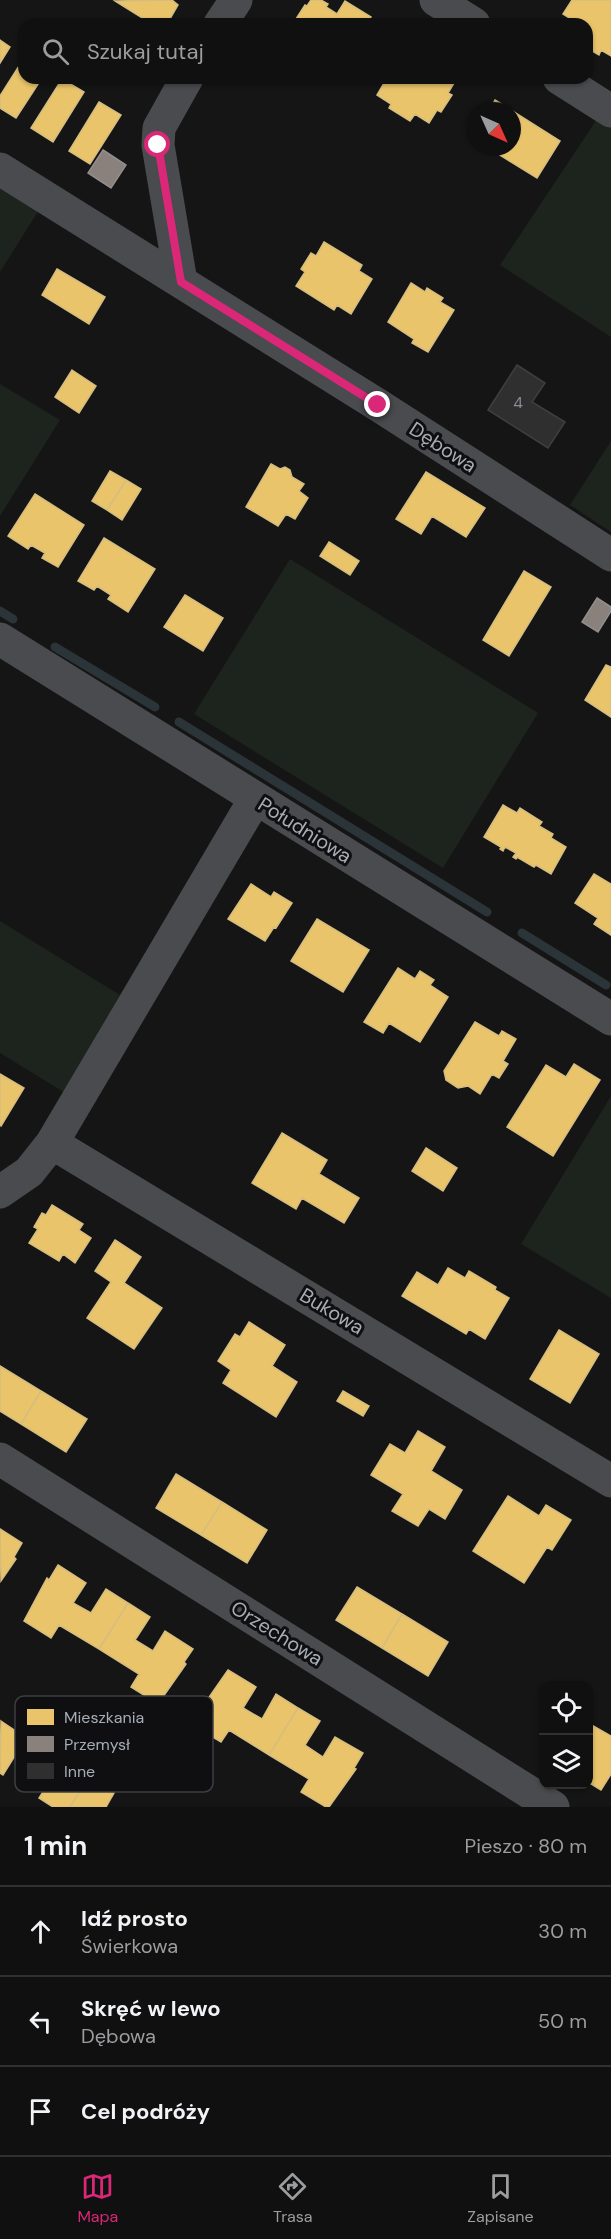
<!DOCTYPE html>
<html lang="pl">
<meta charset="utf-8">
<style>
body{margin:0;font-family:"DM Sans",sans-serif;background:#1e1e1e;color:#f1f3f6}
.controls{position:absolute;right:18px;bottom:18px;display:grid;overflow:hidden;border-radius:12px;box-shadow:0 2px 4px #0004}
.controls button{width:54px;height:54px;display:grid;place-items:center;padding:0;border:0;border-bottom:2px solid #303030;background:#101010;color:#f1f3f6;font:30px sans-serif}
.compass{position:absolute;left:467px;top:102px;width:54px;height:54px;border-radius:50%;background:#101010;box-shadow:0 2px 4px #0004;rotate:135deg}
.stop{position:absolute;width:18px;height:18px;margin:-14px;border:4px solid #db2777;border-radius:50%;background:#fff}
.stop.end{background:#db2777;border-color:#fff;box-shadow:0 2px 6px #0008}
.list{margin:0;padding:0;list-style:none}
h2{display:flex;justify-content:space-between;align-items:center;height:78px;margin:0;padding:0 24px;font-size:26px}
h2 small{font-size:20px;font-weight:400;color:#9c9d9f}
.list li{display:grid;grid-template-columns:39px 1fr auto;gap:18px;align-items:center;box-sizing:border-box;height:90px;padding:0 24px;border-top:2px solid #303030}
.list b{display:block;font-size:22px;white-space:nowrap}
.list p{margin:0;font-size:20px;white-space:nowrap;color:#9c9d9f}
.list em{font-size:20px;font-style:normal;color:#9c9d9f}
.icon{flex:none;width:33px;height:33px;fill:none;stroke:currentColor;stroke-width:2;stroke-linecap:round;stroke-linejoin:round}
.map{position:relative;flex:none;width:611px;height:1807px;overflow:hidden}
.search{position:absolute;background:#101010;box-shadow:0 2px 4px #0004;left:18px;right:18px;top:18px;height:66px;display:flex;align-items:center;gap:15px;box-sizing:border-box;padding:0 21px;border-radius:18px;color:#9c9d9f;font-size:22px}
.sheet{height:348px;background:#101010}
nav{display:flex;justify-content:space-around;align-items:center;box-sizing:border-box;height:84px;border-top:2px solid #303030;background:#101010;font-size:16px;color:#9c9d9f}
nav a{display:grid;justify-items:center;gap:3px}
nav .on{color:#db2777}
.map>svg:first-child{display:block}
.green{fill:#1d231d}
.homes{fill:#e9c46a;stroke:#d5bd80;stroke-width:1.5}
.industry{fill:#8a817c;stroke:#928e8d;stroke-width:1.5}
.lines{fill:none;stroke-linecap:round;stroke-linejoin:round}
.stream{stroke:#2b3438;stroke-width:9}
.building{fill:#2f2f30;stroke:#3d3f41;stroke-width:1.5}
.street{stroke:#494b4e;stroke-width:33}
.route{stroke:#db2777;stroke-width:8}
.labels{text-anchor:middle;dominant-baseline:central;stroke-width:6;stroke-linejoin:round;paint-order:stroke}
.number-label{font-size:16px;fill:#888e94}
.street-label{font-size:20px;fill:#a6adb5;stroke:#0f0f11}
.key{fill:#0f0f11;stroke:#3c3e42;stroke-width:1.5}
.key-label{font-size:16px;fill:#a6adb5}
</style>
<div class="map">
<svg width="611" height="1807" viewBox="0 0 611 1807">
<rect width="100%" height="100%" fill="#151515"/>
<path class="green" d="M597 119 611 128V337L500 265Z
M0 185 39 210 0 272Z
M0 384 60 420 0 516Z
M611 441V532L570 505Z
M290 559 538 713 443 868 194 714Z
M0 921 120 995 65 1093 0 1053Z
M611 1096V1298L521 1244Z"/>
<path class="homes" d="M172 0 178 5 167 24H152L115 1Z
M311 0H321L328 4 326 7 337 14 345 1 371 17 366 24H295L298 20 296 19 305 5 307 6Z
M572 0H611V56L601 50 599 55 587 48V24H579L563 14Z
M0 40 10 47 0 63Z
M24 58V78H42L16 118 0 108V96Z
M387 78H457L448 93 452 95 441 112 437 110 429 123 415 114 410 121 389 108 391 104 377 95Z
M62 79 84 92 53 142 31 128Z
M495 100 560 141 537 178 487 147H512V111H489Z
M99 102 121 115 90 164 69 151Z
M324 242 362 265 359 271 372 279 351 314 337 305 334 310 296 286 305 272 301 269 311 253 316 256Z
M57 269 105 297 89 324 42 295Z
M411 283 425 292 427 288 443 298 440 302 454 310 428 352 412 343 414 339 388 322Z
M72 370 96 386 79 413 55 397Z
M271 464 280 469 285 467 290 470 292 477 304 484 299 491 308 498 295 519 286 514 278 526 246 507Z
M110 471 126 480 107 510 92 501Z
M426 472 485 508 466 537 432 516 421 534 396 519Z
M126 480 141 489 122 520 107 510Z
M35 494 84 525 58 567 42 558 45 553 31 545 28 549 8 536Z
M104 538 155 569 128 612 108 599 111 595 97 586 94 590 78 581Z
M329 542 359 561 350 575 320 556Z
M524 571 551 587 509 656 483 640Z
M185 595 223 618 203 651 164 627Z
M606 665 611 667V717L585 700Z
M503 805 517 813 520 808 542 822 539 826 553 834 551 838 566 847 551 874 536 865 534 867 517 857 516 859 513 857 516 853 505 847 503 851 500 849 501 847 484 837Z
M594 874 611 884V935L594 924 598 918 575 903Z
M251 884 271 897 274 892 292 903 276 928 274 927 265 941 228 919Z
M317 919 369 950 343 992 291 961Z
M398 968 415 979 420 971 434 980 430 985 448 997 420 1042 389 1023 383 1033 364 1022Z
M475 1022 499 1036 502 1031 516 1039 503 1061 508 1064 499 1078 492 1074 480 1094 468 1086 458 1088 446 1080 444 1071Z
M574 1064 600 1080 553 1156 507 1127 546 1065 566 1077Z
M0 1074 24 1088 1 1126 0 1125Z
M282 1133 327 1160 319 1174 359 1198 344 1223 302 1198 296 1209 252 1183Z
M426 1148 457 1168 443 1191 412 1171Z
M52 1205 83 1224 79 1230 91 1238 75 1263 63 1254 59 1261 29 1243 38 1229 34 1227 42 1213 46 1215Z
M115 1240 141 1257 124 1283 162 1308 134 1349 87 1318 111 1282 95 1271Z
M448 1268 465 1278 469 1271 496 1287 495 1290 509 1298 485 1339 469 1329 466 1334 402 1296 417 1272 438 1285Z
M249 1322 285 1345 272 1366 297 1382 276 1417 223 1383 231 1370 218 1361 235 1334 240 1337Z
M559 1330 599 1354 570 1403 530 1379Z
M0 1366 41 1391 21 1424 0 1411Z
M41 1391 87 1419 66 1452 21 1424Z
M343 1391 369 1406 363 1416 337 1401Z
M418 1431 445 1447 431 1471 462 1490 445 1519 429 1509 418 1526 392 1511 403 1494 371 1475 390 1444 405 1453Z
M176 1474 222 1502 201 1535 156 1508Z
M508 1496 539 1516 546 1505 571 1520 552 1550 547 1547 524 1583 473 1551Z
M222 1502 267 1530 247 1563 201 1535Z
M0 1529 22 1543 14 1557 16 1559 1 1581Z
M58 1565 86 1583 73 1603 91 1613 106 1589 128 1603 99 1649 59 1625 51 1638 24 1621 47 1578 49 1580Z
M357 1587 402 1614 382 1648 336 1620Z
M128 1603 150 1617 135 1640 153 1651 165 1631 193 1649 184 1662 186 1664 158 1704 131 1687 139 1674 99 1649Z
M402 1614 448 1642 428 1676 382 1648Z
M228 1670 256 1687 243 1708 262 1719 276 1694 298 1708 269 1755 229 1730 221 1742 194 1726 205 1708 203 1706Z
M298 1708 320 1721 305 1745 323 1757 335 1737 363 1753 354 1768 356 1769 329 1807H326L301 1792 309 1779 269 1755Z
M1 1721 26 1738 3 1775 0 1773Z
M588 1723 611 1736V1774L601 1790 588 1782Z
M63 1761 89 1777 70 1807H53L39 1798Z
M89 1777 114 1793 106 1807H70Z"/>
<path class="industry" d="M103 150 126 165 111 188 88 173Z
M597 598 611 607V611L598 632 582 622Z"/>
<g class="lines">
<path class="stream" d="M0 611 13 619
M55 647 155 707
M179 722 487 912
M522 933 606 985"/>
</g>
<path class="building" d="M517 365 545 383 532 402 565 422 548 448 488 410Z"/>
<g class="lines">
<path class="street" d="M436 0 474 24
M220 24 236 0
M559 78 611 111
M0 169 378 405 611 555
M181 282 158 145 159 128 187 78
M0 639 611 1019
M52 1143 611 1481
M0 1192 29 1172 52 1143 255 799
M0 1459 553 1807"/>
</g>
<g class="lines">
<path class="route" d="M158 145 181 282 378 405"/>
</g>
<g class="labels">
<g class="number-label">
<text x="518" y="402">4</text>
</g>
<g class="street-label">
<text transform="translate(443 447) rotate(33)">Dębowa</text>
<text transform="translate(305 830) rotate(32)">Południowa</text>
<text transform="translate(332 1311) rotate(31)">Bukowa</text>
<text transform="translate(277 1633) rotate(32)">Orzechowa</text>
</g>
</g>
<rect x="15" y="1696" width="198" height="96" rx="9" class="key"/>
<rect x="27" y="1709" width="27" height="16" fill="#e9c46a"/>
<rect x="27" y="1736" width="27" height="16" fill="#8a817c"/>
<rect x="27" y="1763" width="27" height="16" fill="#2f2f30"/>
<g class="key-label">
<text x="64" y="1723">Mieszkania</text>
<text x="64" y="1750">Przemysł</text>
<text x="64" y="1777">Inne</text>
</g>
</svg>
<div class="controls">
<button><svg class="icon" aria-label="locate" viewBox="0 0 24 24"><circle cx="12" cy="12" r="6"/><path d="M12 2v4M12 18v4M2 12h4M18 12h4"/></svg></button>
<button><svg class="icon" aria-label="layers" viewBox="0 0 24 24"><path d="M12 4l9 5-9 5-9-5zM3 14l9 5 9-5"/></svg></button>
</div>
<svg class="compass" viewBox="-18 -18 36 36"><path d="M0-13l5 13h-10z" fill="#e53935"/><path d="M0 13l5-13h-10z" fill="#9c9d9f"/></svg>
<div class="stop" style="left:158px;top:145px"></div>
<div class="stop end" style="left:378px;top:405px"></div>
<div class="search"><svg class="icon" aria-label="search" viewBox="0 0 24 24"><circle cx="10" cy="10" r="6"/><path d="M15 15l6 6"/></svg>Szukaj tutaj</div>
</div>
<section class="sheet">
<h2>1 min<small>Pieszo · 80 m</small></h2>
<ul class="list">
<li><svg class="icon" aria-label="ahead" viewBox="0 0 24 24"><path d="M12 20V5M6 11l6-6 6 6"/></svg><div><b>Idź prosto</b><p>Świerkowa</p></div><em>30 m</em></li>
<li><svg class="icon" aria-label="left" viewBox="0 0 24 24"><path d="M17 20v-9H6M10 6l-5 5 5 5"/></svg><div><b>Skręć w lewo</b><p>Dębowa</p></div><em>50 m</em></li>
<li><svg class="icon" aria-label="arrive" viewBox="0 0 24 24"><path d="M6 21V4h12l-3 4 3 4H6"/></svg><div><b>Cel podróży</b></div></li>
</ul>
</section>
<nav>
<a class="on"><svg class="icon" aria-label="map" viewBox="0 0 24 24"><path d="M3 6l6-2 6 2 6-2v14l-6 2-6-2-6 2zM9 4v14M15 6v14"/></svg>Mapa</a>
<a><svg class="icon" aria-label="directions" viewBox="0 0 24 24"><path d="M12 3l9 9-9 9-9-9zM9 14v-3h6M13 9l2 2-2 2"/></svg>Trasa</a>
<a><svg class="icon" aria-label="saved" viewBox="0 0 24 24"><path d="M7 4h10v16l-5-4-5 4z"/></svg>Zapisane</a>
</nav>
